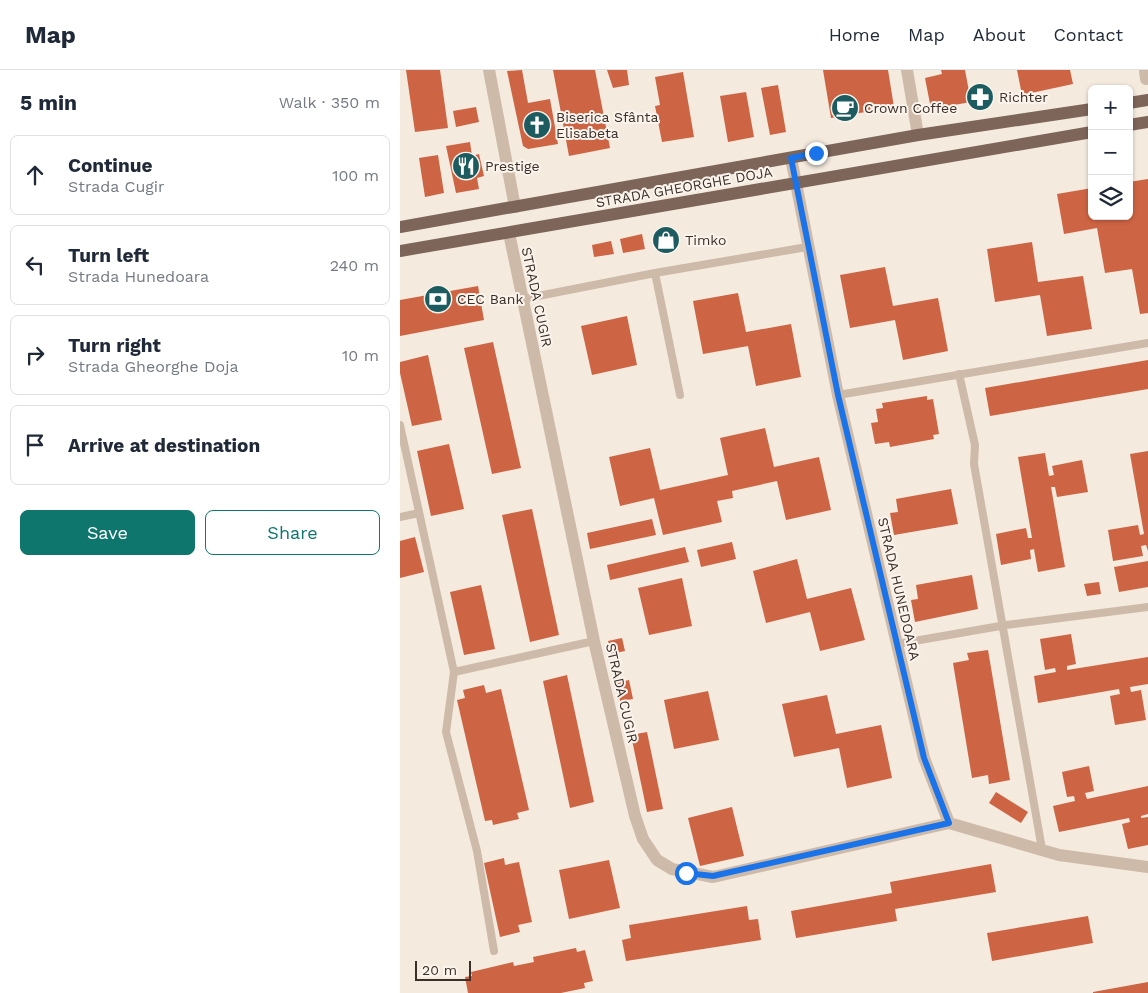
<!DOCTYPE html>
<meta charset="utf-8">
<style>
body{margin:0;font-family:"Work Sans",sans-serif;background:#f2f2f3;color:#1f2937}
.controls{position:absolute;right:15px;top:15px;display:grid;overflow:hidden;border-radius:8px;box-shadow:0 1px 4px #0004}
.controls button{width:45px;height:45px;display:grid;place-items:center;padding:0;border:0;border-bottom:1px solid #e0e1e3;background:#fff;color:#1f2937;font:25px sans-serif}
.scale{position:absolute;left:15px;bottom:12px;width:56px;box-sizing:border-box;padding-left:5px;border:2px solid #3a2f29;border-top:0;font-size:14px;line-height:18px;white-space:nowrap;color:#3a2f29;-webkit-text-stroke:4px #fbf4ec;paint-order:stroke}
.stop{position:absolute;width:15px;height:15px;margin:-11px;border:4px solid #1a73e8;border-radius:50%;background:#fff}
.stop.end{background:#1a73e8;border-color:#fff;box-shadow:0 1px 5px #0008}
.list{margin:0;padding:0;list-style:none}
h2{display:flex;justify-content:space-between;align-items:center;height:65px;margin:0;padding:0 20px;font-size:21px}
h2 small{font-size:16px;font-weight:400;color:#747a83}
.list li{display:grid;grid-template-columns:32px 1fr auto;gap:15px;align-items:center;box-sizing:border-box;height:80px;margin:0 10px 10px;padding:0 10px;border:1px solid #e0e1e3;border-radius:8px}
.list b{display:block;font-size:19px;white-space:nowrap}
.list p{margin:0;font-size:16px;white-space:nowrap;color:#747a83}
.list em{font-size:16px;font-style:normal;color:#747a83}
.actions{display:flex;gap:10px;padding:15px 20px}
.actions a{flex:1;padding:11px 0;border:1px solid #0f766e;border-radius:8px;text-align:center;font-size:18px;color:#0f766e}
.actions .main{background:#0f766e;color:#fff}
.icon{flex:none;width:28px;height:28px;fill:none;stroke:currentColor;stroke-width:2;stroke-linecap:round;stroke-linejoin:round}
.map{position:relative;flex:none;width:748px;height:923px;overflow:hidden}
header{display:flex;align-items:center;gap:30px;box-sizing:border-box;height:70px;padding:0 25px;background:#fff;border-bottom:1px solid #e0e1e3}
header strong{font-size:24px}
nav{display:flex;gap:28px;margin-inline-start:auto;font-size:18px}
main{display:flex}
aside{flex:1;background:#fff}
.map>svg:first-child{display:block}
.building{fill:#cd6443}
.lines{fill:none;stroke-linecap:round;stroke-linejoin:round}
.service{stroke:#cebaa9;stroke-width:8}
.pedestrian{stroke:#cebaa9;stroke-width:12}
.minor{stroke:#cebaa9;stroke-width:12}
.primary{stroke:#7d655a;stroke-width:12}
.route{stroke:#1a73e8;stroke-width:6}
.labels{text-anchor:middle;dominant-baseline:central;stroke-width:4;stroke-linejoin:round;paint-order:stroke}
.poi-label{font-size:14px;fill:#3a2f29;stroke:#fbf4ec;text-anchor:start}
.street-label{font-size:14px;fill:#3a2f29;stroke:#fbf4ec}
</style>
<header>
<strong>Map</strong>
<nav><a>Home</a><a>Map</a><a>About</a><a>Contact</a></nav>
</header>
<main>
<aside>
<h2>5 min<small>Walk · 350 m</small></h2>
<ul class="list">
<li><svg class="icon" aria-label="ahead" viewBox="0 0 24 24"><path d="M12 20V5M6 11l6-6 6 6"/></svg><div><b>Continue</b><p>Strada Cugir</p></div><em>100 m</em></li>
<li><svg class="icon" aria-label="left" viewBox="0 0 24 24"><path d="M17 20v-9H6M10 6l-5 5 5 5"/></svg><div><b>Turn left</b><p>Strada Hunedoara</p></div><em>240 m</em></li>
<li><svg class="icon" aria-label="right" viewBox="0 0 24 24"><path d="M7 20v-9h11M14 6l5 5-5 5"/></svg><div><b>Turn right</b><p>Strada Gheorghe Doja</p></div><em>10 m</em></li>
<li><svg class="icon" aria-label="arrive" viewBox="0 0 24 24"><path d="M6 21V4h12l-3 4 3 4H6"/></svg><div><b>Arrive at destination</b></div></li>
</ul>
<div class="actions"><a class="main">Save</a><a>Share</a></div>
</aside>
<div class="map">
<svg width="748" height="923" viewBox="0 0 748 923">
<rect width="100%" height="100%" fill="#f4eade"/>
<path class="building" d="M6 0H40L48 58 15 62Z
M122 0 128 33 150 29 158 74 128 79 123 76 107 1Z
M153 0H195L210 78 169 86Z
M207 0H227L229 15 213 18Z
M423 0H488L494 37 431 48Z
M541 0H565L571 32 531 39 525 8 542 4Z
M617 0H670L673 14 622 25Z
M283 2 294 67 262 72 255 36 260 35 255 7Z
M378 15 386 62 370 65 361 18Z
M346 22 354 67 328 72 320 26Z
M76 37 79 52 56 57 53 41Z
M70 72 72 86 79 84 84 106 77 108 79 119 56 123 46 76Z
M38 85 44 123 25 127 19 88Z
M748 109V243L740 244 732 199 705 203 697 158 664 164 657 124 692 118V146H729V112Z
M276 160 278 175 256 179 253 164Z
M242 164 245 179 223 183 220 169Z
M211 171 214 184 194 187 192 175Z
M632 172 638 212 683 206 692 259 647 266 640 225 595 232 587 179Z
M485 197 493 236 538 228 548 281 503 290 495 250 450 258 440 205Z
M78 216 84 250 0 266V230Z
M338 223 346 262 391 254 401 307 356 316 348 276 303 284 293 231Z
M227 246 237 295 192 305 181 256Z
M93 272 121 398 92 404 64 278Z
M28 285 42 350 12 356 0 303V292Z
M748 290V319L590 346 585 318Z
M527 326V330L533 329 539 364 533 365 534 369 490 377 489 372 475 374 471 353 478 352 476 339 483 338 482 333Z
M365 358 374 397 419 387 431 440 386 450 377 411 332 421 333 428 317 431 322 452 263 465 254 428 220 436 209 387 250 378 260 420 328 405 320 368Z
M49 374 64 439 31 446 17 381Z
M748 381V481L746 475 741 476 743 486 713 491 708 460 738 455 740 465 744 464 730 384Z
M645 383 649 406 654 405 652 396 682 390 688 422 657 427 655 417H651L665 497 638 502 634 479 630 480 631 489 601 495 596 464 626 458 628 468H632L618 387Z
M551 419 558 454 494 465 490 443 498 442 496 429Z
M132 439 159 565 130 572 102 445Z
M252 449 256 465 190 479 187 463Z
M15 467 24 502 0 508V471Z
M332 472 336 489 301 497 297 480Z
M285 477 289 492 210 510 207 495Z
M397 489 407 529 451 518 465 570 420 581 410 542 366 553 353 501Z
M748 491V517L719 522 714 497Z
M572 505 578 539 515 552 511 530 518 529 516 515Z
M282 508 292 556 249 565 238 518Z
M699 512 701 524 687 526 684 514Z
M81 515 95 579 64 585 50 522Z
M671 564 676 594 667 596V600L748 587V614L730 617 731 622 741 620 746 650 715 655 710 626 720 624 719 619 638 633 634 606 656 602 655 598 645 600 640 569Z
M222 568 225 581 211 584 208 571Z
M588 580 610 710 589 714 588 705 572 708 553 593 569 590 567 583Z
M167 605 194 732 170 738 143 611Z
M229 610 233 629 220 631 216 613Z
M84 615 86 623 101 619 129 740 117 743 119 749 93 755 92 750 85 751 57 630 65 628 63 620Z
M308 621 319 670 274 679 264 630Z
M427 625 436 664 481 655 492 708 447 718 439 678 394 687 382 634Z
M247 662 263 739 247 742 231 665Z
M689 696 694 721 685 723 687 729 748 716V744L741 746V748L748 747V775L728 779 722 754 730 752 729 748 659 762 653 736 675 731 674 726 667 727 662 702Z
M596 722 628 742 621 753 589 733Z
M332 737 344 786 300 796 288 748Z
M104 788 105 795 119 792 132 852 118 855 120 862 100 867 84 793Z
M209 790 220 838 169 849 159 800Z
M591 794 596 822 495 839 497 851 396 868 391 841 492 823 490 812Z
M347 836 349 850 358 849 361 870 226 891 222 870 231 868 229 855Z
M688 846 693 873 592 891 587 863Z
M176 878 177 882 185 880 193 911 184 913 185 918 161 923H68L65 907 72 906 71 902 113 892 114 896 134 892 133 887Z
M748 912V923H693V922Z"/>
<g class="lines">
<path class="service" d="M255 203 407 177
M123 229 255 203 280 325
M559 304 575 375 574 394 642 779
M438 325 748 273
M0 355 54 602 46 662 77 781 94 881
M0 447 19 443
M497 574 606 555 748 537
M54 602 194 571"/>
<path class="pedestrian" d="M745 0 746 9"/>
<path class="minor" d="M89 0 115 137
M507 0 518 65
M391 88 438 325 497 574 524 688 549 753
M109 163 194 571 235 746 243 769 257 790 272 799 313 807 549 753 659 785 748 797"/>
<path class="primary" d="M729 33 748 30
M729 55 748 52
M0 157 518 65 692 39
M0 181 692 62"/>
</g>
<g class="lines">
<path class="route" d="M286 803 313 806 549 753 524 688 497 574 438 325 391 88 416 83"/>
</g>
<defs>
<g id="pharmacy-disc" transform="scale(1.4375)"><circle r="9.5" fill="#1c5b5f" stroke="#fbf4ec"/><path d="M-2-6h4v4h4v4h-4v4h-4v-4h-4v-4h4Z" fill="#fff"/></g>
<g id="cafe-disc" transform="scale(1.4375)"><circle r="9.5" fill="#1c5b5f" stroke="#fbf4ec"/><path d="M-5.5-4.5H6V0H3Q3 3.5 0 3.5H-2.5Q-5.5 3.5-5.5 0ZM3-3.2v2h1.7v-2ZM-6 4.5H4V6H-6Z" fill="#fff"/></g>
<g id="church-disc" transform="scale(1.4375)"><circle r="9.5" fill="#1c5b5f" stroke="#fbf4ec"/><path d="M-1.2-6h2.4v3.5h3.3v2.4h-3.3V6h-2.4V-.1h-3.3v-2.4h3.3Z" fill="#fff"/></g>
<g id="restaurant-disc" transform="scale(1.4375)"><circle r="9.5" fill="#1c5b5f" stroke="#fbf4ec"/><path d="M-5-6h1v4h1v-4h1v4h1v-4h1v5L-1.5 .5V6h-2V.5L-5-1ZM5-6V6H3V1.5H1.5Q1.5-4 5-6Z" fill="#fff"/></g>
<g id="shop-disc" transform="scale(1.4375)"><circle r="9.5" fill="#1c5b5f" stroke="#fbf4ec"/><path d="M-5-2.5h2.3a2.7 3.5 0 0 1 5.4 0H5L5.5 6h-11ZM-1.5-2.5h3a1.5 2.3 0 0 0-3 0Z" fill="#fff"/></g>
<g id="bank-disc" transform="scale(1.4375)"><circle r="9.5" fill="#1c5b5f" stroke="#fbf4ec"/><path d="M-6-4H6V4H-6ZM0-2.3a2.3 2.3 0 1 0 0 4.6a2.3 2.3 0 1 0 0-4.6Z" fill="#fff"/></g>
</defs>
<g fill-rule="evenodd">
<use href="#pharmacy-disc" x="580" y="27"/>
<use href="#cafe-disc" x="445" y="38"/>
<use href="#church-disc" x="137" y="55"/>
<use href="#restaurant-disc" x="66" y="96"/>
<use href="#shop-disc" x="266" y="170"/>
<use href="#bank-disc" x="38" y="229"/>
</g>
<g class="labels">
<g class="poi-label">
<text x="599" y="27">Richter</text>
<text x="464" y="38">Crown Coffee</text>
<text x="156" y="47">Biserica Sfânta<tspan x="156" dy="16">Elisabeta</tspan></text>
<text x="85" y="96">Prestige</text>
<text x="285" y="170">Timko</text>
<text x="57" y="229">CEC Bank</text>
</g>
<g class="street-label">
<text transform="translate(284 117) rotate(-10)">STRADA GHEORGHE DOJA</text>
<text transform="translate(137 227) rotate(78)">STRADA CUGIR</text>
<text transform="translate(499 519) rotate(77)">STRADA HUNEDOARA</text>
<text transform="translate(222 623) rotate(77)">STRADA CUGIR</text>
</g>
</g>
</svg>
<div class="controls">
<button>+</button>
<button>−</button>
<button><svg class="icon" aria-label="layers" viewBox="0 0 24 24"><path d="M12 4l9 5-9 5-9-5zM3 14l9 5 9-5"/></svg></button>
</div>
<div class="scale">20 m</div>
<div class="stop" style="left:286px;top:803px"></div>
<div class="stop end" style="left:416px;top:83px"></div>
</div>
</main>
